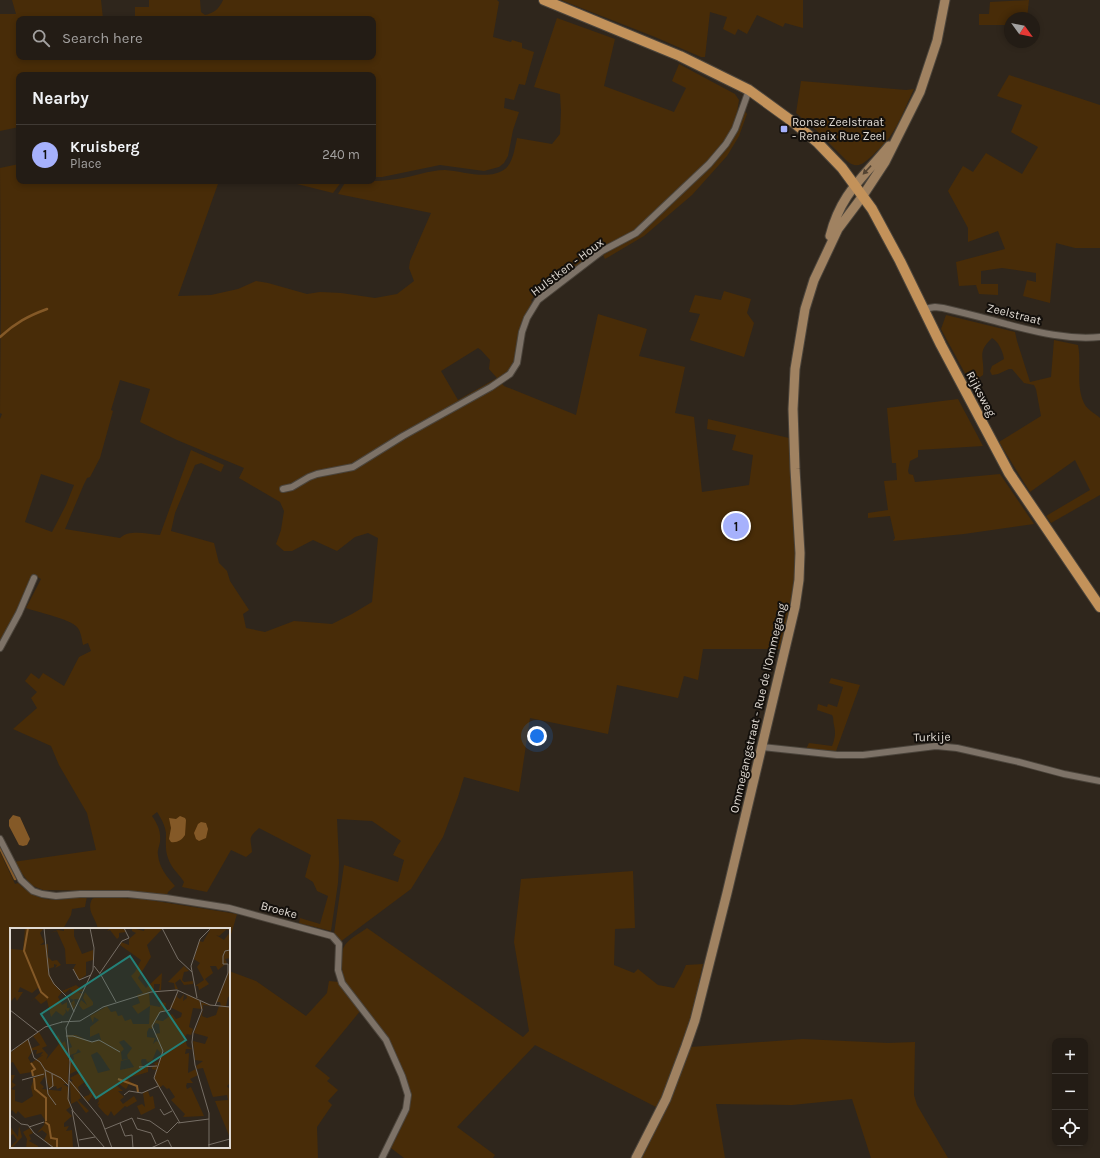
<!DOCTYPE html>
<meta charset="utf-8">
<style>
body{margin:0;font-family:Karla,sans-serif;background:#2f2922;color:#f1f3f6}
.controls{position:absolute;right:12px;bottom:12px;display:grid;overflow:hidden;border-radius:8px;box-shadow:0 2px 6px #0003}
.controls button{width:36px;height:36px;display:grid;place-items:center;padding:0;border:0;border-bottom:1px solid #403a34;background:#231c15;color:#f1f3f6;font:20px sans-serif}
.compass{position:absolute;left:1004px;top:12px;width:36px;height:36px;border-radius:50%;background:#231c15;box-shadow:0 2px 6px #0003;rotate:123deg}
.you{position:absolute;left:537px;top:736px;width:14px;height:14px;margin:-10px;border:3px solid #fff;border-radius:50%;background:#1a73e8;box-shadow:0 0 0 6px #1a73e833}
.badge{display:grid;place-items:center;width:26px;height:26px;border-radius:50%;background:#a6b1fc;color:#111;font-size:13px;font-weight:700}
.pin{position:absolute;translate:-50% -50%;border:2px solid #fff;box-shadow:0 1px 4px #0006}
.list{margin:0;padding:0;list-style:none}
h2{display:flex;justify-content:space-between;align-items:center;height:52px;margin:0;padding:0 16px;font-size:17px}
h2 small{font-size:13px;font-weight:400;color:#a3a1a0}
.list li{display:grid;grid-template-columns:26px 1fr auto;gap:12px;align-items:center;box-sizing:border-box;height:60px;padding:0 16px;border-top:1px solid #403a34}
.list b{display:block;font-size:15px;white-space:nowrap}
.list p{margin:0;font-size:13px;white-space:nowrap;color:#a3a1a0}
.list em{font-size:13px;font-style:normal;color:#a3a1a0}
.icon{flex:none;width:22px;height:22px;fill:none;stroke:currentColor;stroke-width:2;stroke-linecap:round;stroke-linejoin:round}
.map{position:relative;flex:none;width:1100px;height:1158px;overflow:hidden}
.search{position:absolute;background:#231c15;box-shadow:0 2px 6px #0003;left:16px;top:16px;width:360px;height:44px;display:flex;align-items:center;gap:10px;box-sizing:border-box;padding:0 14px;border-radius:8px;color:#a3a1a0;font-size:15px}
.panel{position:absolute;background:#231c15;box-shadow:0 2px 6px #0003;left:16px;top:72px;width:360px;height:112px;border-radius:8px}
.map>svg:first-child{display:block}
.green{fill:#482c08;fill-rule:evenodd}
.water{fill:#845927}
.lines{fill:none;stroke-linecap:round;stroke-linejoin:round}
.stream{stroke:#845927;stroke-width:2.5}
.street-casing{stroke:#4b443b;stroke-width:8}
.secondary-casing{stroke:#4b443b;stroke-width:11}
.primary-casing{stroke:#4b443b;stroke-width:12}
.street{stroke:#7d7267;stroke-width:6}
.secondary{stroke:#a08261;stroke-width:9}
.primary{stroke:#c3925a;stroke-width:10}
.oneway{fill:#534332}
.poi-dot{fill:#a6b1fc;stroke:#14100c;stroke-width:1.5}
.labels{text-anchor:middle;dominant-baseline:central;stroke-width:4;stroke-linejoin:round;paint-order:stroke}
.poi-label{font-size:12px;fill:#e0dad3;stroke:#14100c;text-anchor:start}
.street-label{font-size:12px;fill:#e0dad3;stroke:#14100c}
.inset-river{fill:none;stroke:#845927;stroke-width:2}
.inset-road{fill:none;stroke:#766e65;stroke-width:1}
.view{fill:#248078;fill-opacity:0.15;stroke:#248078;stroke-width:2}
.inset-edge{fill:none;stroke:#e0dad3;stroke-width:2}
</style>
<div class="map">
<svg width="1100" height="1158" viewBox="0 0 1100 1158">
<rect width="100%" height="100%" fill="#2f261c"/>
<path class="green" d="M12 0H101L103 19H19V57H373V19H105L135 17V7H149V0H200L201 12 205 15C214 13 219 9 223 0H497L499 2 493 37 511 42 512 40 522 43V48L534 52 525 85 519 84 514 100 505 98 504 108 519 112 513 130 508 156 504 163 499 167 484 171 440 165 382 177H374L373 75H19V127L0 131V14H16Z
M561 0H803V28L785 23 783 27 757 15 747 34 738 29 735 35 723 29 727 17 710 12 705 57H701L655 37Z
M1029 0 1027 18H1010V25H979V14H989L990 2Z
M557 18 615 39 604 86 674 112 686 88 672 81 679 64 735 94 739 100 736 119 729 133 714 155 662 206 636 230 614 241 597 251 546 291 543 287 531 300 532 302 521 324 514 364 510 369 500 381 504 386 576 415 598 314 647 329 639 356 685 367 675 413 694 417 702 492 749 485 753 455 732 450 736 435 707 429 708 419 789 438 795 556 793 596 781 649H703L698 680 684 676 678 698 617 685 608 734 530 718 519 792 464 777 458 797 443 837 411 889 340 942 334 934 344 865 398 882 404 860 393 855 398 845 401 841 372 821 337 819 339 863 338 883 331 931 299 923 300 918 320 924 328 896 317 891 313 882 305 877 311 855 259 828C247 839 251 838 252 852L246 857 231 850 207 892 182 887 184 882C179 874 171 868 168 858 165 850 166 841 166 833 165 825 161 818 157 812L152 816C158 825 161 831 160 842 159 847 157 851 158 855 159 867 167 877 175 886L168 892 167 895 122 891 43 890 31 885 13 862 96 850 87 813 59 765 51 746 13 729 37 708 31 698 37 692 25 681 31 673 39 679 43 673 64 686 79 657 91 651 88 643 83 645C82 640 81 631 77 627 70 619 37 612 26 608L41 579 34 575 0 644V419L2 414 0 413 1 290 0 168 19 164V181H219L178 296 211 295 238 289 256 281 268 283 307 294 320 292 341 293 375 298 397 294 414 281 409 268 410 261 431 213 338 194 346 181C364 181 379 182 397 179 413 177 429 170 445 170 463 171 489 181 505 169 513 163 515 147 517 138L552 144 560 134 561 111 560 94 534 87ZM478 348 481 350 490 360 489 369 497 378 458 400 441 371ZM120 380 150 389 140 422 177 440 244 468 239 478 280 502 284 511 281 530 276 544 284 551H292L313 540 337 551 355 537 368 533 378 538 372 602 352 614 332 624 294 621 265 632 246 628 243 614 249 610 230 581 227 571 219 563 214 543 171 531 175 513 195 465 201 463 221 472 224 465 191 450 160 535C148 534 129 529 120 538L65 529 84 484 87 478 90 477 100 458 113 411 111 410ZM41 474 74 485 66 505 52 532 25 522Z
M1009 75 1100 105V248H1075L1056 243 1050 303 1023 296 1027 280 1036 282V273L1002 268 981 271V284H998V295L979 294 976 285 959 286 956 262 1005 249 998 231 968 242V228L948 191 963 166 973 172 986 153 1022 174 1038 147 1011 132 1022 105 997 96Z
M801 81 906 90 914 89C905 107 898 129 884 144 881 148 876 151 873 155 864 163 858 170 847 161L816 130 796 113Z
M744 110 747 114 739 136 727 156 692 195 644 236 605 259 603 255 641 233 665 211 723 153 730 143Z
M285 181H342L333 193Z
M724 291 751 299 747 313 754 323 744 357 690 340 700 314 689 312 695 295 721 300Z
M946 315 1015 332 1017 341 1030 382 1051 377 1054 340 1078 345C1082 365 1075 387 1085 405 1088 410 1096 414 1100 418V495L1051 523 1046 516 1090 490 1075 460 1030 492 999 442 1041 416 1036 389 1034 385 1024 383 1012 369H1009L998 374 992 375 990 371 992 366 1004 359C1003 351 998 341 992 338 976 353 985 357 983 375L977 379 967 377 941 329Z
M958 399 983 446 918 450V457L910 461 908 471 909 474 913 475 915 482 1000 474 1034 524 964 534 893 541 895 538 890 516 868 518V513L888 510 884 481 897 480 896 463H892L887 408Z
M831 678 860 685 836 751 806 749 809 743 832 746C835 738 836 733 834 725 833 721 834 718 832 715L817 710 818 704 827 707 828 704 837 707 843 687 829 683Z
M0 852 15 884 18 883C42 906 57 900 87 896L85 907 72 909 71 915 63 929H11V1147H229V971L256 981 306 1016 327 993 329 981 339 982 361 1010 315 1066 330 1078 327 1081 338 1090 328 1101 332 1105 317 1127 318 1158H0Z
M633 871 635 928 615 929 614 965 634 973 638 969 658 985 674 988 682 974 686 965 703 964 699 982 702 983 691 1025 658 1108 535 1045 457 1127 495 1155 493 1158H404L391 1148C399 1131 412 1111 410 1092L389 1040 346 983C343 976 342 970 341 962 340 942 353 938 367 928L523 1037 529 1031 514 942 521 879Z
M96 897 143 899 237 914 229 942V929H98C96 918 86 911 92 899Z
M803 1039 888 1043 915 1042 914 1095 917 1105 948 1158H871L852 1099 792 1105 716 1104 725 1158H640L671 1096 690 1047Z"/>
<path class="water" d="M13 815 20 817 30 839 27 845 23 846 19 845 9 826V820Z
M180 816 185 818 186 820 185 835C182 840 177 843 171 842L169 839 171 828 169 818 176 819Z
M201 822 206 823 208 829 206 838 199 841 196 839 194 833 198 824Z"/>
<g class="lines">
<path class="stream" d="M0 337C15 323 28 316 47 309
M0 848 15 879"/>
<g class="street-casing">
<path id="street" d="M923 309 935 307 943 308C964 313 985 318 1006 324 1037 332 1067 340 1100 337
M283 489 292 487 309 477 317 474 353 467 403 436 491 387 510 374 517 363 522 332 527 318 538 300 602 251 636 233 709 164 726 144 735 129 749 90
M0 648 19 613 34 578
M762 747 837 755H863L936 746 957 748 1019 762 1064 774 1100 781
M0 839 21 880 33 891 42 894 56 896 80 894H128L166 898 229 908 332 936 339 944 338 970 342 983 386 1040 402 1076 408 1095 406 1109 382 1158"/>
</g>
<g class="secondary-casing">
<path id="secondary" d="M830 236C841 193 863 178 889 146
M636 1158 666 1099 686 1046 695 1020 727 893 795 607 799 580 800 553 795 469 793 409 795 369 805 309 814 280 838 229 862 197 885 162 920 92 937 41 945 0"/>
</g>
<g class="primary-casing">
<path id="primary" d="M544 0 680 56 749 90 793 122 818 143 842 168 872 209 900 261 941 345 1009 473 1100 607"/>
</g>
<use href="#street" class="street"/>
<use href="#secondary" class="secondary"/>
<use href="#primary" class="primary"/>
</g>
<defs><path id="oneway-solid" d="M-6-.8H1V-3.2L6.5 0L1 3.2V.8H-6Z"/></defs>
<use class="oneway" href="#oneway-solid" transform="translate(867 170) rotate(133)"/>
<rect class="poi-dot" x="780" y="125" width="8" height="8" rx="2"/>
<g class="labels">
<g class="poi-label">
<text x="792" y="122">Ronse Zeelstraat<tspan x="792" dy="14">- Renaix Rue Zeel</tspan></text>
</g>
<g class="street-label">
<text transform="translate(567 267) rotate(-37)">Hulstken - Houx</text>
<text transform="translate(1014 314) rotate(14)">Zeelstraat</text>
<text transform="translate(981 394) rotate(62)">Rijksweg</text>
<text transform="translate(758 708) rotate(-77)">Ommegangstraat - Rue de l'Ommegang</text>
<text transform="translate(932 737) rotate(-1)">Turkije</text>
<text transform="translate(279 910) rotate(15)">Broeke</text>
</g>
</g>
<g transform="translate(10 928)">
<rect width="220" height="220" fill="#2f261c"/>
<path d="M15 0H34L30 5 34 14 30 17 38 16V12V29L42 33 47 32 51 37 45 40 47 37 44 36V39L38 41 42 53 52 64 48 69 52 77 57 74V80H60L58 84 55 81 56 84 53 88 46 83 41 89 37 72 31 76 25 70 20 74 31 64 29 59 22 65 10 59 8 64H13L7 73 5 69 0 74 1 21 13 22ZM54 0H64V8L72 26 83 22V32L76 34V47L69 52 63 41 66 36H56L55 21 47 3 40 5 48 2 54 3ZM100 0H114L116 4 109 5V9L107 11 100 2 97 3ZM122 0 134 3 135 0H153L137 17 141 29 128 50 136 60 152 45 151 62H149L150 56H144V63L136 64H139L140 77 150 79 151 74 156 75 155 83 150 84 146 92 153 93 162 86 166 91 171 89 172 85 160 79 168 65 167 69 170 71 174 66 173 73 177 70 176 66 189 72 192 81 183 80 179 99 183 101 181 107 177 106 175 109 177 118 182 121H176L175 126 179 125 178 145 186 141 188 147 180 151 183 155H177L176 158 177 161 181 159 194 188 173 189 175 186 161 172 165 169 159 160 157 161 153 157 149 160 144 150 146 142 142 141V138H146L144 135 148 134 154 125 153 122 152 126 147 121 142 133 137 134 136 131H132L131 133 132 138H138V144L118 150 119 153 128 158 119 156 116 161 109 156 107 158 113 163H108L114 169 110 172 113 176 124 168 127 173 117 179 115 178 104 188 101 183 98 188 95 186 88 178 90 175 87 177 89 173 87 169 83 170V167L78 174 73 169 79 167 82 161 75 158 76 153 68 159 71 170 68 172 79 183 76 185 67 173 61 176 60 154 63 153 60 150 69 145 66 143 60 146V133L64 131 63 127 71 124 68 121 66 125 60 127 58 121 62 119 57 107H66L81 114 91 112 89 105 80 109V99L89 92 84 89 83 95 80 88 97 78 101 84 106 83 108 88 112 87 115 93 121 91 123 96H139L140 78 128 86 122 78 130 75 127 67 133 65 121 48 125 44 131 32 110 17 111 14 119 17V11L126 5 122 3ZM145 95 149 96 150 105 145 106 148 114 146 113 143 116 145 110 137 109V104L139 100 142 101ZM114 112 122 120 117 127 118 131 112 132 111 124 114 121 109 114ZM87 124 90 127 100 142 88 145 81 127ZM119 131 124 139 110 142 111 133ZM201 0H220V3L217 1 209 8 206 7 214 12 220 4V30L215 31 217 35 208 42 206 38H200L203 45 195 51 199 56 189 62 188 58H185L194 52 187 39 190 35 184 31 189 13 193 14ZM174 38 179 43 174 44 172 52 174 54 183 53V56L174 57 170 51 165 55 168 61H165L164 55 158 54ZM219 42 220 68 218 69 216 78H211L210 74H206ZM66 57 74 63 68 64 73 66 70 71H64L65 75 63 77 66 76 63 82 61 75 64 72 59 70 63 64 60 61 55 65 52 63ZM75 64 83 74V77L73 82 69 77 71 72 77 77 73 70ZM190 74 204 78 193 77V82L192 88 197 90 206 87 209 78 220 79V155L217 158 220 162V210L205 173 218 172 217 167 203 169 193 140 187 141 186 138 193 133 185 132 183 113 195 116 198 109 184 105 193 82ZM29 104 37 118 32 120 38 127 36 132 49 116 45 109 48 107 52 115 55 113 59 132 58 156H53L58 159 60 179 56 182 62 188 54 195V199L59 198 56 203 62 202 63 220H42L34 212 37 206 32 202 27 205 34 197 35 192 31 186 15 190 8 183 6 186 2 182 0 185V147H5L2 154 6 157 1 161 5 162V173L12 175 23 168 21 159 24 150 22 144 10 146 3 134 0 135V125L18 111 22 120 30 117 23 108ZM23 122H27L26 126 33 124 30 128 33 127 21 135 18 130ZM35 148 39 160 46 158 47 161 52 159 51 163 32 161 34 159 30 155ZM138 163 140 169 143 168 145 180 131 187 127 178 132 176 135 179 133 165ZM0 198 8 209 9 198 12 209 2 220H0V219L7 212 3 206 0 208ZM20 200 23 205 19 207 21 211 19 213 28 218V220H16L17 211 13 204Z" fill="#482c08" fill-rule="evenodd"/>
<path class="inset-river" d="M18 0 14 23 31 64 38 70M21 135 25 141 22 143 23 148M24 150 25 161 36 170V193M108 151 127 158 128 164M35 194 39 197 41 210 47 211V220"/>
<path class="inset-road" d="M34 0 39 47 44 56 58 70 64 84M80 0 84 20 83 42 56 100 60 134 58 171 63 183 95 220M152 0 168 31 182 44M84 38 91 47 106 74M63 41 69 52 81 47M90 45 112 13 119 10 114 0M168 63 160 82 150 84 142 98 153 123 144 150 170 195M187 70 181 38 190 11 201 0M190 73 192 82 183 105 182 114 185 137 199 185V220M205 78 218 45V36H213V28L215 23 220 22M0 82 28 104M51 94 70 93 93 79 141 64 167 62 200 77 220 79M56 108H63L82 114 89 112 110 124M18 111 24 130 30 134 35 142M0 124 35 99 52 94M129 139 147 138M35 142 38 166 46 177M35 142 51 150 59 158M12 152 34 146M59 152 91 191 102 220M39 161 43 158 42 146M114 167 119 163 132 165 148 158M150 181 154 187 162 183M62 182 69 220M0 187 11 196 18 197 24 205 44 220M127 190 140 193 157 205M110 195 115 208 122 207 123 220M168 195 199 191M19 199 34 194M95 201 122 190 127 201 141 205 146 216M157 205 168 194M69 212 85 209M198 217 220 211M141 220 158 212 162 220"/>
<path class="view" d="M120 28 176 112 86 170 31 86Z"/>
<rect width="220" height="220" class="inset-edge"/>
</g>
</svg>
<div class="controls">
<button>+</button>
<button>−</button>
<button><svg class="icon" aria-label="locate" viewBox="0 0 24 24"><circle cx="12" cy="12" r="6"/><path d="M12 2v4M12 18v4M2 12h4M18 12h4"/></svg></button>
</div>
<svg class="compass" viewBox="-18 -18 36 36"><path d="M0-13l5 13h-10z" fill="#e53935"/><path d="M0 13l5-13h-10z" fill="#a3a1a0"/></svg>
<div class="you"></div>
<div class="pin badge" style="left:736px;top:526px">1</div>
<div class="search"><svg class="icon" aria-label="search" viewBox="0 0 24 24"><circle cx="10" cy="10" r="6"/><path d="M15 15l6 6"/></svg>Search here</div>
<section class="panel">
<h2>Nearby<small></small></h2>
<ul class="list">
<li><span class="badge">1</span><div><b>Kruisberg</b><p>Place</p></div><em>240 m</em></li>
</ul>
</section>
</div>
